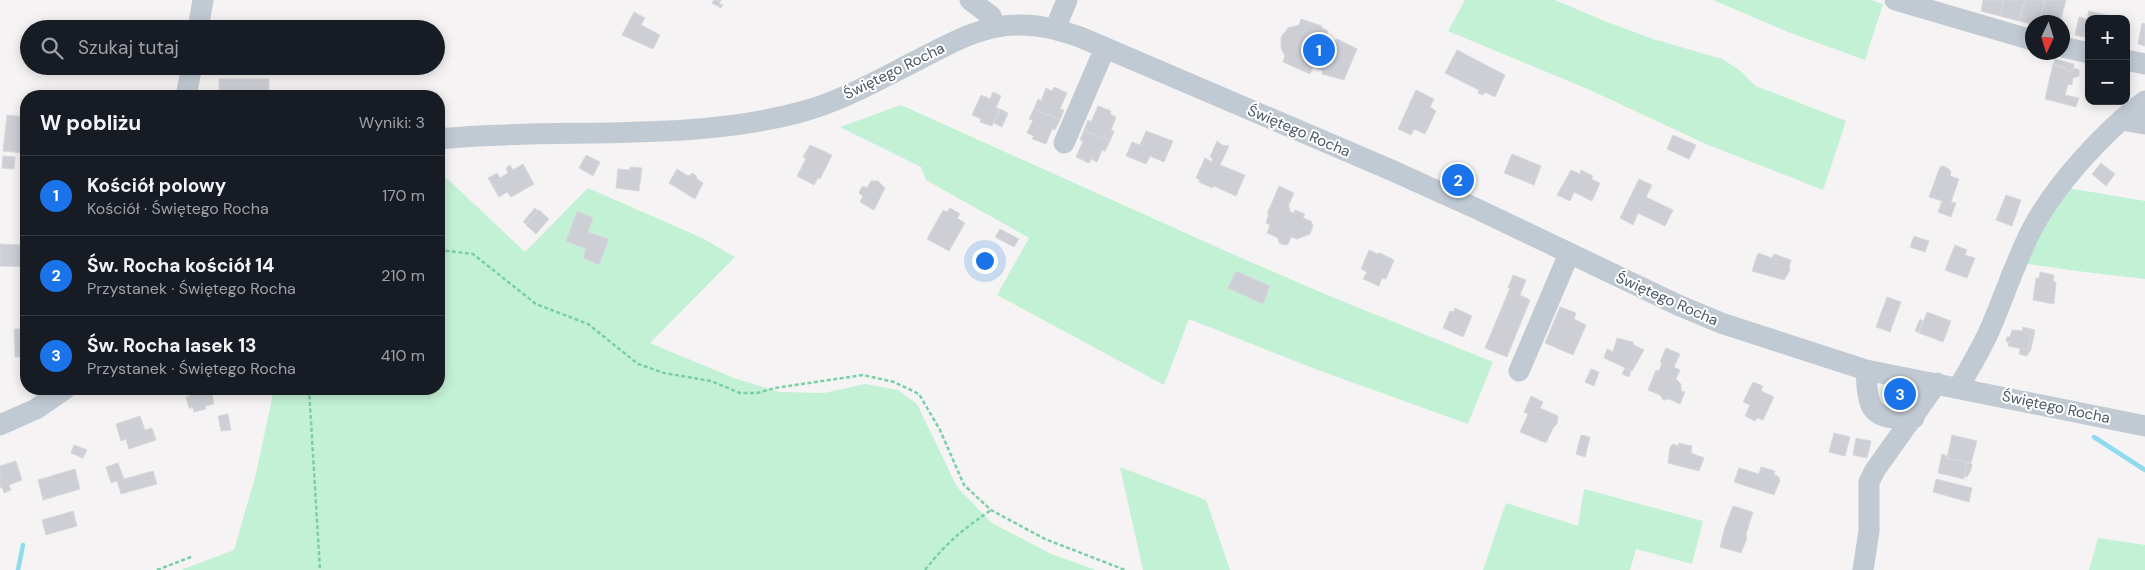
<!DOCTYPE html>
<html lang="pl">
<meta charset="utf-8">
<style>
body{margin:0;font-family:"DM Sans",sans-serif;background:#20242c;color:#f1f3f6}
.controls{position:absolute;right:15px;top:15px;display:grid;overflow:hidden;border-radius:10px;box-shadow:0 2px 12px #0003}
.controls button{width:45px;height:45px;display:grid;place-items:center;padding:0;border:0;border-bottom:1px solid #363941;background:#171b24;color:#f1f3f6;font:25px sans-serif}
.compass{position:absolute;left:2025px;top:15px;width:45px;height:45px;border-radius:50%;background:#171b24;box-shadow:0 2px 12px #0003;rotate:184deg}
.you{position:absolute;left:984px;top:260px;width:18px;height:18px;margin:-12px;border:4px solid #fff;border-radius:50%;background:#1a73e8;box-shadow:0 0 0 8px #1a73e833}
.badge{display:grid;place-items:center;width:32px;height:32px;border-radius:50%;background:#1a73e8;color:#fff;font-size:16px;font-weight:700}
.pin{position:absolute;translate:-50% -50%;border:2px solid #fff;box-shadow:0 1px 5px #0006}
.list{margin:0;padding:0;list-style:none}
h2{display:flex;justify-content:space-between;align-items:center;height:65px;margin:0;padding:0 20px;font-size:21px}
h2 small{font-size:16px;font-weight:400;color:#9ea1a6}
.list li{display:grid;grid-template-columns:32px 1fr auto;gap:15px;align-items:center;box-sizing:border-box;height:80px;padding:0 20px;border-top:1px solid #363941}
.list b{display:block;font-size:19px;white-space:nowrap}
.list p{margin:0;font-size:16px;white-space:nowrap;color:#9ea1a6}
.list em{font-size:16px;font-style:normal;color:#9ea1a6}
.icon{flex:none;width:28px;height:28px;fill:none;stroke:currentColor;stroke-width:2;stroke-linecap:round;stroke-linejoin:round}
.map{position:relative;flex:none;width:2145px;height:570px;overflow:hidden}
.search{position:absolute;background:#171b24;box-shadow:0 2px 12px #0003;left:20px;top:20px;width:425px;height:55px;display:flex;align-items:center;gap:12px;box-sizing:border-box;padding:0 18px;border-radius:28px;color:#9ea1a6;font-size:19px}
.panel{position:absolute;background:#171b24;box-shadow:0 2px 12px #0003;left:20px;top:90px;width:425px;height:305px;border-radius:20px}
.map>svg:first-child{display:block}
.green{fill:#c3f1d5}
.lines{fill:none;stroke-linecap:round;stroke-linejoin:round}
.stream{stroke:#90daee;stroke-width:4.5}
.building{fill:#cdcfd5;stroke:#d7d9de}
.path{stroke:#7ad0a6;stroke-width:2.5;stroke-dasharray:4 2.5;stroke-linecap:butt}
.minor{stroke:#c1cad2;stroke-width:21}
.labels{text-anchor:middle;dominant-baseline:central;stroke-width:4;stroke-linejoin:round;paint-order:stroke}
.street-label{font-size:15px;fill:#4a5661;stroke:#fff}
</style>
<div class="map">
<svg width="2145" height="570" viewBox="0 0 2145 570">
<rect width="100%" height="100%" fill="#f5f3f3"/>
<path class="green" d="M1465 0H1555L1607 22 1653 39 1722 59 1738 69 1756 86 1846 121 1823 190 1706 144 1590 90 1448 31Z
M1713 0H1871L1883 4 1865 60 1788 32Z
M901 105 1230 253 1327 295 1493 362 1468 424 1315 369 1189 319 1164 385 997 295 1029 238 926 180 921 167 840 127Z
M439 171 525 252 588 188 702 238 735 257 650 343 734 378 780 392 824 393 865 384 898 390 917 404 957 487 992 523 1051 554 1096 570H181L234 550 256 474 274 389H439Z
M2068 188 2145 201V279L2077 271 2022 263Z
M1884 393 1894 395V398L1904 400 1905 397 1912 398 1902 408 1890 407 1883 400Z
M1120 467 1206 500 1230 570H1143Z
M1584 489 1703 521 1692 564 1636 549 1630 570H1483L1506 503 1578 526Z
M2098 538 2145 545V570H2089Z"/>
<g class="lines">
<path class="stream" d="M2094 437 2145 470
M18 570 23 545"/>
</g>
<path class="building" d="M714 0H721L719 4 723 5 721 8 712 3Z
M1983 0H2004L2000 16 1981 11Z
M2004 0H2025L2019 21 2000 16Z
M2025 0H2045L2039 22H2032V24L2019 21Z
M2045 0H2066L2060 22H2039Z
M2089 11 2111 16 2110 19H2089V28L2086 27 2084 37 2075 35 2079 17 2087 19Z
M634 12 645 18 641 25 660 35 653 49 622 35Z
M1301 19 1322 26V28L1328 31 1326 37 1336 41 1337 39 1357 49 1344 80 1322 74 1323 71 1313 67 1310 74 1283 62 1285 56 1281 48V37L1288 28 1299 25Z
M2142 23 2145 24V46L2138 44Z
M1457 50 1505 75 1495 97 1485 92 1483 95 1478 93 1479 90 1445 73Z
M2055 59 2074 64 2073 68 2070 72 2066 71V68L2053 65Z
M2053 64 2066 68V71L2070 72 2074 68 2079 70V76L2073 78 2072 85 2068 84 2065 95 2079 98 2076 107 2045 99Z
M219 79H269V96H219Z
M1054 87 1067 93 1060 109 1064 110 1060 120 1034 109 1038 99 1041 101 1046 88 1052 91Z
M1416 90 1434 99 1430 107 1436 111 1425 134 1414 129 1411 135 1398 129Z
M993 92 1001 96 996 108 1000 109 992 126 980 122 981 119 972 115 981 95 990 99Z
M1098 106 1111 111 1110 114 1116 117 1111 130 1114 131 1110 141 1084 130 1088 120 1091 122Z
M1000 109 1008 113 1002 127 994 123Z
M1034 109 1060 120 1055 130 1052 129 1046 144 1032 139 1034 136 1027 133 1033 120 1029 119Z
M7 115 26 117 25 153 3 151Z
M1084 130 1110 141 1105 151 1102 150 1097 162 1091 159 1089 163 1076 157 1083 141 1080 140Z
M1146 131 1173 141 1164 162 1150 156 1146 164 1126 156 1132 142 1140 145Z
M1673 135 1696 145 1689 159 1667 149Z
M1217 141 1222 145 1229 146 1220 165 1245 175 1236 196 1214 186 1212 188 1199 182 1200 180 1196 178 1205 158 1212 162 1213 159 1210 157Z
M810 145 832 155 820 179 818 178 814 185 797 176 806 159 803 157Z
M1512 154 1541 166 1534 185 1504 173Z
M586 155 600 162 593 176 579 168Z
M3 156 15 157 14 169 2 168Z
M2101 163 2115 174 2106 186 2092 174Z
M523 164 534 184 511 197 507 192 499 197 488 178 497 173 500 178 508 173 506 168 510 165 513 170Z
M1943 166 1949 169 1951 172 1950 176 1959 179 1951 202 1956 203 1951 217 1938 212 1942 201 1929 197 1940 167Z
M630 167 642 168 639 191 616 188 618 169 630 170Z
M677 169 688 176 693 173 696 176 697 179 703 183 695 199 669 183Z
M1571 170 1580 174 1581 170 1593 176 1591 179 1600 183 1592 201 1574 192 1570 201 1557 195Z
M1639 179 1652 185 1646 197 1673 210 1665 226 1638 213 1633 225 1620 218Z
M871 181H878L885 188 874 210 860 202 863 196 859 193 860 190 863 186 867 188Z
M1279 186 1294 193 1288 207 1290 208 1289 211 1294 213 1295 210 1305 214 1303 218 1311 221 1313 226 1310 234 1297 239 1291 237 1288 244 1285 245 1279 243 1278 238 1267 233 1270 225 1266 223 1269 214H1267Z
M2006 195 2021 200 2012 226 1996 220Z
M535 208 538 211 526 224 523 222Z
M950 208 960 214 957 218 965 223 949 251 927 239 943 210 947 212Z
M539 210 549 219 536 234 526 225Z
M577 211 593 218 588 232 609 239 599 265 583 258 586 249 566 241Z
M1000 229 1019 239 1014 247 995 237Z
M1914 236 1929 241 1925 252 1910 247Z
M0 244 26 245V267L0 266Z
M1955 245 1967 250 1965 255 1975 258 1967 278 1945 270Z
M1369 250 1377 254 1380 253 1394 260 1386 279 1382 278 1379 286 1363 279 1367 272 1361 269Z
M1758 253 1772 258 1774 254 1791 260 1789 267 1790 270 1784 280 1752 271Z
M1236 271 1270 286 1263 304 1228 288Z
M2040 272 2054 275 2053 282H2056L2054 304 2033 300 2036 278H2039Z
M1513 275 1526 280 1520 295 1530 300 1507 357 1485 348 1510 288H1508Z
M1887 297 1901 302 1890 332 1876 327Z
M1560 307 1576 313 1574 319 1586 325 1573 355 1545 343Z
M1455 308 1472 316 1463 337 1443 328 1450 311 1453 312Z
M1927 312 1951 321 1943 342 1919 333Z
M1920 319 1923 321 1919 332 1915 331Z
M2023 327 2035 330 2031 349 2027 356 2019 354 2020 348 2028 350 2031 335 2022 331Z
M14 329H26V357H15Z
M2012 330 2022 331 2031 335 2028 350 2008 346 2009 342H2006L2007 337H2010Z
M1617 338 1633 342 1634 345 1644 350 1632 371 1604 358 1607 349 1613 352Z
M1666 348 1680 354 1674 367 1680 370 1676 379 1681 384V391L1685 392 1680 404 1669 399 1663 400 1660 395 1648 390 1656 370 1659 371 1662 363 1660 362Z
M1625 368 1631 370 1629 377 1622 374Z
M1591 369 1599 372 1594 386 1585 382Z
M1753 382 1763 386 1761 391 1774 397 1763 420 1757 418 1755 421 1745 416 1750 405 1743 402Z
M188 389H211L214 404 205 406 206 409 194 412 193 408H189L186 397 190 396Z
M1531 396 1543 402 1540 408 1558 416 1557 424 1553 428 1546 443 1520 432 1528 414 1524 412Z
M228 414 231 430 221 431 218 416Z
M140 416 145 430 152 428 156 440 129 449 126 439 121 441 116 424Z
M1834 433 1850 437 1845 456 1829 452Z
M1581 435 1590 437 1585 457 1576 454Z
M1952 435 1977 441 1971 463 1947 458Z
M1856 438 1871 441 1867 458 1853 455Z
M1679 443 1692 446 1691 453 1704 458 1699 471 1668 463 1670 447 1673 444 1678 446Z
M74 445 87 450 83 458 71 453Z
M1942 454 1947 456V458L1967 462 1964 479 1938 473Z
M16 461 22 480 9 485 11 490 4 493 2 487 0 488V466Z
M118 463 124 479 153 471 157 484 121 494 117 481 111 483 106 467Z
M1967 463 1972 464 1971 470 1967 477 1964 476Z
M1761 467 1775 471 1774 475 1778 476 1780 480 1774 495 1734 482 1739 468 1759 474Z
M75 469 80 489 43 500 38 480Z
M1936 479 1972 488 1969 502 1933 492Z
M1733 506 1753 512 1746 534 1747 538 1741 553 1720 547 1725 527Z
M73 511 77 526 46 535 42 520Z"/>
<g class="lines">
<path class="path" d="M439 250 473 254 536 304 588 324 638 364 664 373 711 381 740 393H757L775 388 863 375 894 382 919 394 940 430 964 485 991 510 1045 539 1125 570
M309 389 320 570
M157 570 191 557
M925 570C947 542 962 530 991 510"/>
<path class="minor" d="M970 0 991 16 996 27
M1895 0 2032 40
M198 29 203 0
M1055 29 1067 0
M2062 47 2089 53
M2126 60 2145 64
M186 96 192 66
M2121 120 2145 124
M439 139C557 127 686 143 801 112 842 101 880 79 918 60 949 44 981 25 1017 25 1039 24 1059 30 1080 37L1391 170 1475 208 1678 305 1721 323 1866 370 2145 426
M1064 143 1105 48
M1866 370C1868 411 1870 420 1914 418
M1519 371 1569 254
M1959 387C1970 367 1982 348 1991 327 2005 294 2016 260 2032 229 2055 185 2105 130 2145 101
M0 425 36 409 65 389
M1863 570 1869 531V482L1875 470 1937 383"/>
</g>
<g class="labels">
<g class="street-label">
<text transform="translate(894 71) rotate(-26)">Świętego Rocha</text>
<text transform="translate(1299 131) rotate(23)">Świętego Rocha</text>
<text transform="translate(1667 299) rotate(24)">Świętego Rocha</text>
<text transform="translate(2056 407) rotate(12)">Świętego Rocha</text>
</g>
</g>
</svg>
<div class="controls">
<button>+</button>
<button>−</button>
</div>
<svg class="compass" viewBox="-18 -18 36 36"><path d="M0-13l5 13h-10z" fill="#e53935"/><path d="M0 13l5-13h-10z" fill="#9ea1a6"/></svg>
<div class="you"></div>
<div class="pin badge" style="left:1319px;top:50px">1</div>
<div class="pin badge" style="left:1458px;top:180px">2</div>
<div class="pin badge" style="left:1900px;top:394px">3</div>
<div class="search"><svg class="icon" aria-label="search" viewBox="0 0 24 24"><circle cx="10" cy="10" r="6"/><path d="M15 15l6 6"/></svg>Szukaj tutaj</div>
<section class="panel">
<h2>W pobliżu<small>Wyniki: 3</small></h2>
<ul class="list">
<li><span class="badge">1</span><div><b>Kościół polowy</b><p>Kościół · Świętego Rocha</p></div><em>170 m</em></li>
<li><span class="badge">2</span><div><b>Św. Rocha kościół 14</b><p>Przystanek · Świętego Rocha</p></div><em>210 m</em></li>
<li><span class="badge">3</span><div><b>Św. Rocha lasek 13</b><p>Przystanek · Świętego Rocha</p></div><em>410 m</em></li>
</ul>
</section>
</div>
